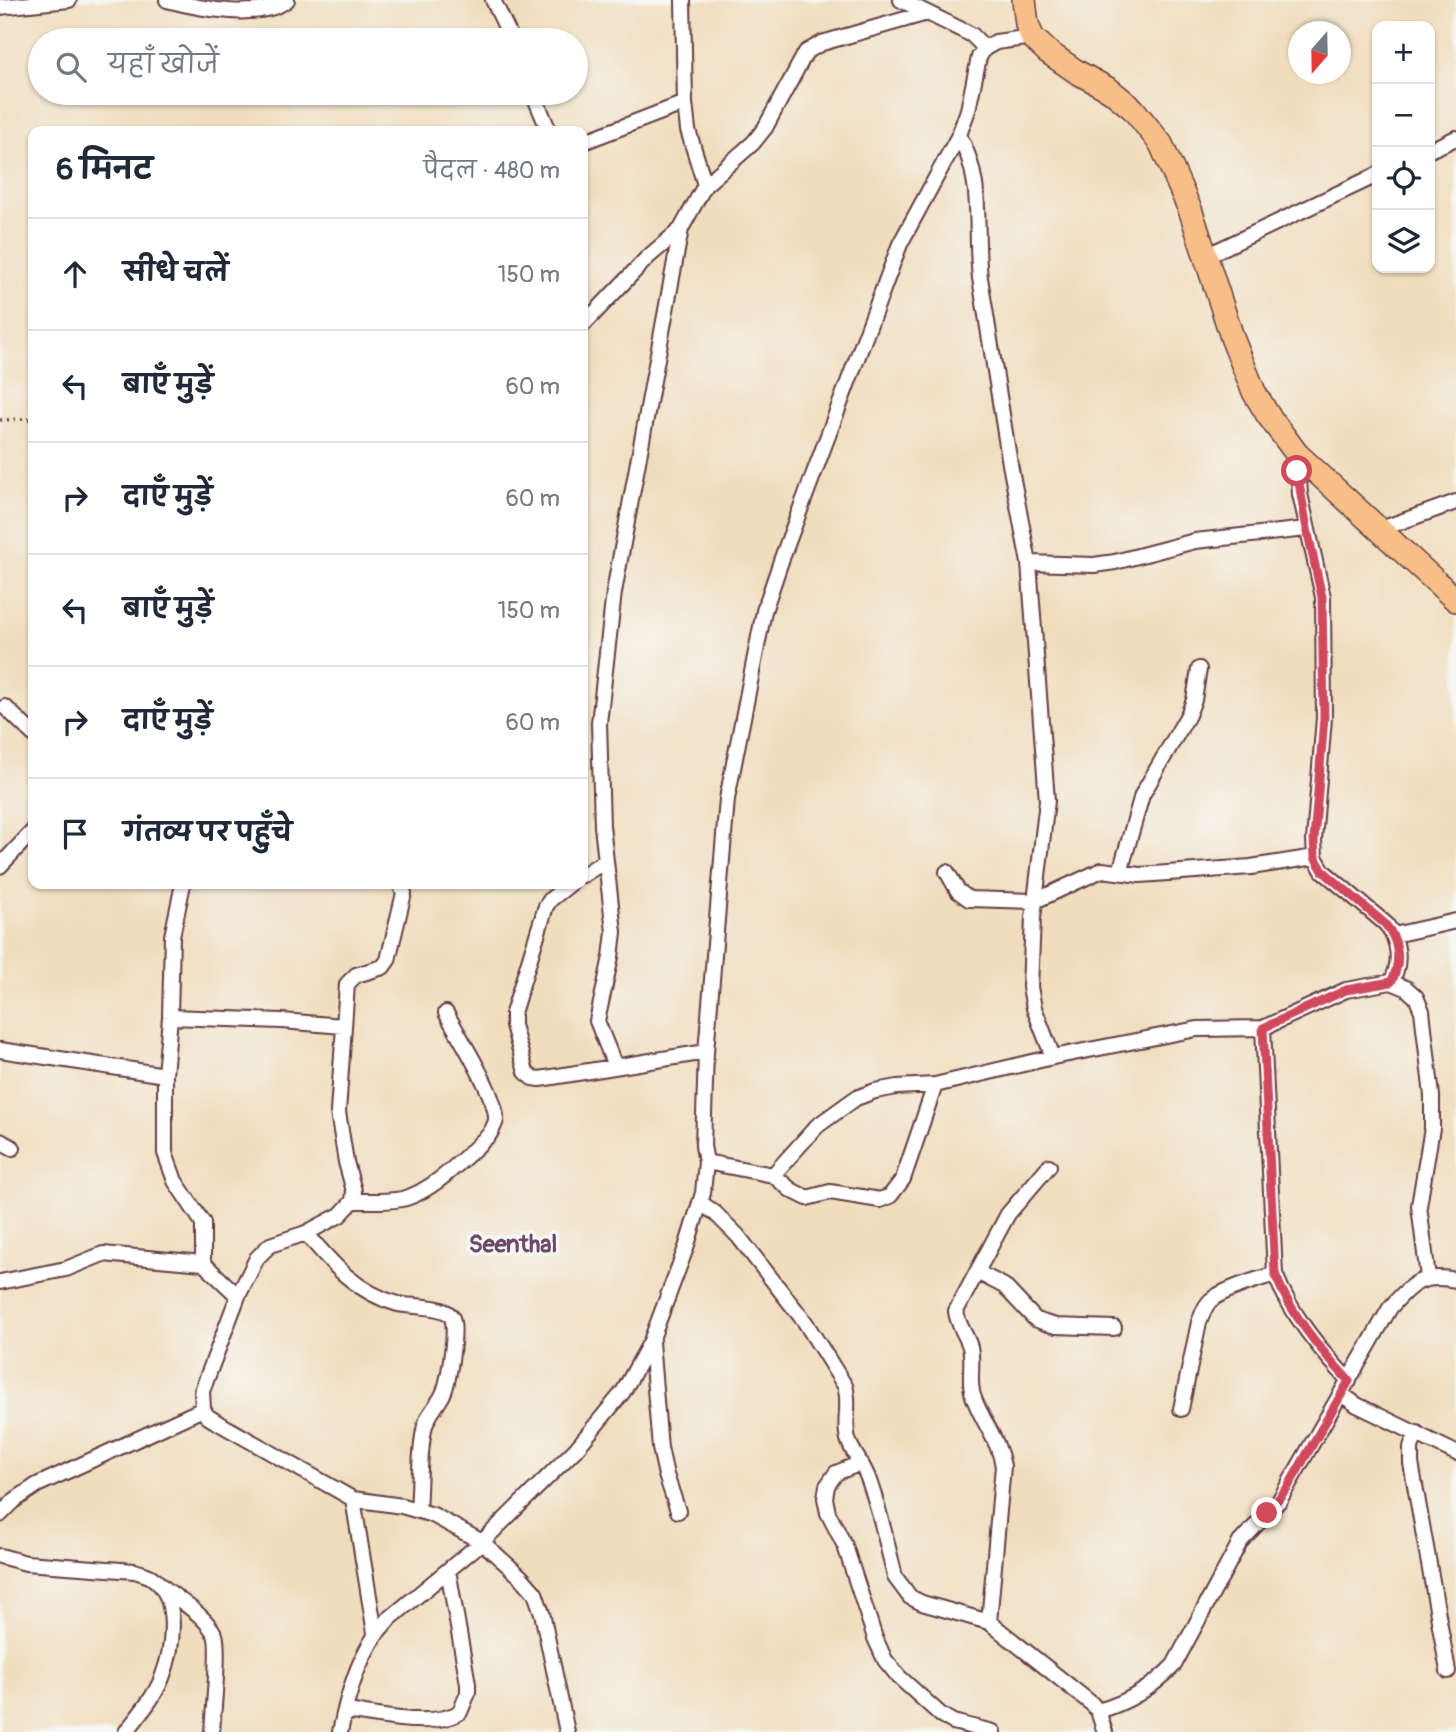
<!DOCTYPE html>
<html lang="hi">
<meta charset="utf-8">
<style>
body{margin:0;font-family:Pangolin,"Playpen Sans Deva",sans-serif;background:#f6f6f7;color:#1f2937}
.controls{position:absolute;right:21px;top:21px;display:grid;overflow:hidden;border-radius:14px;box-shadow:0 2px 5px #0004}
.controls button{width:63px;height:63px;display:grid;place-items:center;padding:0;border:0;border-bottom:2px solid #e0e1e3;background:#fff;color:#1f2937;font:35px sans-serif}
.compass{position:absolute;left:1288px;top:21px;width:63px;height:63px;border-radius:50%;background:#fff;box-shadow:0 2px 5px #0004;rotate:200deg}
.stop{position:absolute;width:21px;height:21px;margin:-16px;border:5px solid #d1495b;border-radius:50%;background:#fff}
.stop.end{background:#d1495b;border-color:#fff;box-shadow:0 2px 7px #0008}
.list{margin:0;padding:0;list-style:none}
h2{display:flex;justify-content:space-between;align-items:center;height:91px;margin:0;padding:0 28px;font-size:30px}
h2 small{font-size:23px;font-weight:400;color:#747a83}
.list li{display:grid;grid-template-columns:46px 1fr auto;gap:21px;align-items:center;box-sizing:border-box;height:112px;padding:0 28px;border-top:2px solid #e0e1e3}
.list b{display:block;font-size:26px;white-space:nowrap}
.list em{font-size:23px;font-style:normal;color:#747a83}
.icon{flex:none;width:38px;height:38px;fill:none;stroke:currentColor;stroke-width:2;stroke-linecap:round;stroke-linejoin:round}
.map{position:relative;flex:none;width:1456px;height:1732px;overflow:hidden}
.search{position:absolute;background:#fff;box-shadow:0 2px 5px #0004;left:28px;top:28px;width:560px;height:77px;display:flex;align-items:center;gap:18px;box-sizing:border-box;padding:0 24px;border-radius:38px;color:#747a83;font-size:26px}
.panel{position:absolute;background:#fff;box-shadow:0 2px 5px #0004;left:28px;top:126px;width:560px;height:763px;border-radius:14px}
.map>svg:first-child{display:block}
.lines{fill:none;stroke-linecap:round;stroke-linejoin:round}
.street-casing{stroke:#633c41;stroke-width:18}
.primary-casing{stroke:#633c41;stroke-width:26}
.path{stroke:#633c41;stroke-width:3.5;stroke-dasharray:2 5;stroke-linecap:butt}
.street{stroke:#fff;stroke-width:14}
.primary{stroke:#f7be88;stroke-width:23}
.route{stroke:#d1495b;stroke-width:9}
.labels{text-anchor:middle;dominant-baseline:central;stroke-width:7;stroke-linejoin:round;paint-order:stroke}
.quarter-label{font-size:24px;font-weight:bold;fill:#6c496a;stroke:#f6f6f2}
</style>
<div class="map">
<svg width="1456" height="1732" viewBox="0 0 1456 1732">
<rect width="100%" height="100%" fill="#f6f6f2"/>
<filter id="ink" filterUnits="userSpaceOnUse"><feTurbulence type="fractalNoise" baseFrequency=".0143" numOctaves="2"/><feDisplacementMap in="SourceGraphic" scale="14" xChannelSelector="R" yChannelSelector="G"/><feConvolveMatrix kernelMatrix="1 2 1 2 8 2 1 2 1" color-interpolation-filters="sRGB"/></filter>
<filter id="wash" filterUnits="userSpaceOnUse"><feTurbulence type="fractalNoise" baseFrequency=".00686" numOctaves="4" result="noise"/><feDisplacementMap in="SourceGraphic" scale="28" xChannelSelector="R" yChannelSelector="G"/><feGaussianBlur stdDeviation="1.57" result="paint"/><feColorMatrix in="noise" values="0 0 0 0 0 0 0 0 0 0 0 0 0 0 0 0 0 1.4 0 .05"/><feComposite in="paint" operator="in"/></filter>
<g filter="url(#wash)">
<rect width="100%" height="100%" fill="#f0ddbd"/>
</g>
<g filter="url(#ink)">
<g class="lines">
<g class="street-casing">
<path id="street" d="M167 0C197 8 260 21 287 0
M493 0 512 40
M683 0 685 103 688 130 705 185
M901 0 972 35 985 48
M0 7 69 0
M533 93 549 131
M959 135C985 184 974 225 980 278L1010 464 1029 563 1047 801 1033 918 1030 987 1034 1008 1053 1057
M583 142 685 103
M1430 150 1456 138
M1206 256 1377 175
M583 325 648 257 681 229
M1378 530 1456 502
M1029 563 1094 565 1115 562 1195 541 1307 529
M5 707 33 734
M0 866 33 831
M947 872 958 891 969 899 1035 901 1102 870 1140 875 1251 867 1315 857
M1120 872 1142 795 1188 715 1194 700 1199 669
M583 875 605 861
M183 884 172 936 170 1017 165 1075V1153L175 1181 203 1223V1263L238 1296
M400 884 404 893 388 960 383 967 356 975 347 984 338 1112 346 1162 354 1191 353 1201 340 1215 306 1233 270 1245 257 1258 238 1296 202 1391 203 1409 207 1416 215 1421 353 1499 402 1506 433 1515 482 1542 521 1577 535 1593 542 1613 567 1732
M570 884 551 899 546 906 513 1013V1025L526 1072 532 1078 540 1079 706 1052
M1394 935 1456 921
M1391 982 1406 988 1416 997 1422 1011 1432 1096V1128L1419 1206 1428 1277
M170 1017 282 1021 343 1026
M1263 1028 1275 1274C1291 1315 1319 1348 1349 1381
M0 1050 165 1075
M615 1066 597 1021 611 957 614 932 602 826 599 723 614 592 681 229 705 185 753 143 765 128 806 52 822 43 927 13
M0 1141 13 1148
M706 1162 773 1175 791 1190 807 1198 830 1192 880 1200 890 1196 903 1179 935 1085
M773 1175 817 1126 856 1098 875 1091 897 1087 935 1085 1053 1057 1197 1029 1263 1028 1346 990 1391 982C1402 963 1399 940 1386 924L1323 871 1315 857 1314 840 1324 718 1323 597 1300 494 1297 454
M353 1201C369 1201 386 1202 402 1199 433 1192 466 1156 489 1135 492 1130 495 1125 496 1120 498 1098 458 1034 446 1013
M701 1203 715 1213 738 1236 805 1322 845 1386C851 1404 843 1421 848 1439 852 1453 863 1464 868 1478 880 1510 887 1544 895 1577L910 1597 922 1603 989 1622 1092 1704 1098 1711 1105 1732
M306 1233C332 1264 357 1293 398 1304 411 1307 447 1305 452 1318 457 1330 449 1379 444 1392 438 1406 426 1415 424 1430 419 1456 420 1484 418 1510
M977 1272 1004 1286 1035 1319 1045 1323 1056 1326 1114 1328
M0 1282 66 1269 103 1254 203 1263
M651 1342 660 1448 666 1475 678 1511
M1341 1394 1357 1405 1456 1453
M1181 1409 1199 1322C1202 1315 1204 1307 1210 1301 1223 1289 1257 1280 1275 1274
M1417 1433 1411 1447V1463L1448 1671
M861 1463 836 1473 827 1486 825 1498 828 1513 845 1546 875 1638 885 1660 899 1677 941 1715 953 1722 993 1732
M353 1499 375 1633
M0 1515 15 1500 37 1485 203 1409
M0 1556 26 1563 135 1571C140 1573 146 1574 151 1577 181 1595 173 1650 162 1678 154 1698 139 1715 126 1732
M163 1587C180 1601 205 1615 215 1635 220 1646 213 1715 212 1732
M989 1622 1003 1466C999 1441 984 1424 975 1401 967 1384 974 1365 970 1347 966 1334 957 1324 956 1311L1008 1214 1049 1166
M346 1711C376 1715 433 1729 460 1712L468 1693V1684L448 1570
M1098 1711C1127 1703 1154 1686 1174 1665L1240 1542 1279 1501 1390 1308C1411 1283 1423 1273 1456 1280
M340 1732C348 1693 360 1649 388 1620L482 1542 576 1449 623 1392 651 1341 686 1248 703 1193 706 1162 703 1146 706 1052 727 799 764 611 782 558 900 244 959 135 968 110 979 57 985 48 996 42 1032 37"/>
</g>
<g class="primary-casing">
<path id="primary" d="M1024 0 1027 24 1032 37 1048 52 1077 72 1110 90 1133 109 1161 144 1191 212 1233 340 1254 392 1268 415 1297 454 1456 600"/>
</g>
<path class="path" d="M0 420 33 419"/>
<use href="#street" class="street"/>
<use href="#primary" class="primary"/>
</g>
</g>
<g class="lines" filter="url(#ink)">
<path class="route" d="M1267 1513 1288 1487 1349 1381C1319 1348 1291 1315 1275 1274L1263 1028 1346 990 1391 982C1402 963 1399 940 1385 924L1323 871 1315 857 1314 840 1324 718 1322 597 1307 529 1297 471"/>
</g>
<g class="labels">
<g class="quarter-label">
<text x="513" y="1244">Seenthal</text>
</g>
</g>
</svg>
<div class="controls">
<button>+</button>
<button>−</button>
<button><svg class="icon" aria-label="locate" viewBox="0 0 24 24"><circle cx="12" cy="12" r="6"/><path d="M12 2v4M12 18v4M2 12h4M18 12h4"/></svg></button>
<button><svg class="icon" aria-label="layers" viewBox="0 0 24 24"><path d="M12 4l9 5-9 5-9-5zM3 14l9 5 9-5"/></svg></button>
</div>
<svg class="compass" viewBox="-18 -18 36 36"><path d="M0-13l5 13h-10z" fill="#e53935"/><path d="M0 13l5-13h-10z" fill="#747a83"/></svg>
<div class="stop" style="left:1297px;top:471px"></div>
<div class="stop end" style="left:1267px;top:1513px"></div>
<div class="search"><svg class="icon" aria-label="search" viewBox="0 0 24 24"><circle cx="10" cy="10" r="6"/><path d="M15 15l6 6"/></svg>यहाँ खोजें</div>
<section class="panel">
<h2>6 मिनट<small>पैदल · 480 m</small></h2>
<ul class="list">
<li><svg class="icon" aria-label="ahead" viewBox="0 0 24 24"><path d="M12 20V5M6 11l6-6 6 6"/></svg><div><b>सीधे चलें</b></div><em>150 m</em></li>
<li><svg class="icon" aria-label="left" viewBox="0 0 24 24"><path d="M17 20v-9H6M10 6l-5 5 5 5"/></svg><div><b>बाएँ मुड़ें</b></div><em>60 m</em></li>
<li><svg class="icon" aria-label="right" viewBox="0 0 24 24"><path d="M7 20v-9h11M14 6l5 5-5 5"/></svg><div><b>दाएँ मुड़ें</b></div><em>60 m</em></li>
<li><svg class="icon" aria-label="left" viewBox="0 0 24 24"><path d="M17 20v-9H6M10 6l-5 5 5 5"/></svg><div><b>बाएँ मुड़ें</b></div><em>150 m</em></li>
<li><svg class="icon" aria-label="right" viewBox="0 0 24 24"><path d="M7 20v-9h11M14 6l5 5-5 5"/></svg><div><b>दाएँ मुड़ें</b></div><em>60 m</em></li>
<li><svg class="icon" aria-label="arrive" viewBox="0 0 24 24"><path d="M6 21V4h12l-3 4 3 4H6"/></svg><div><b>गंतव्य पर पहुँचे</b></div></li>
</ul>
</section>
</div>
